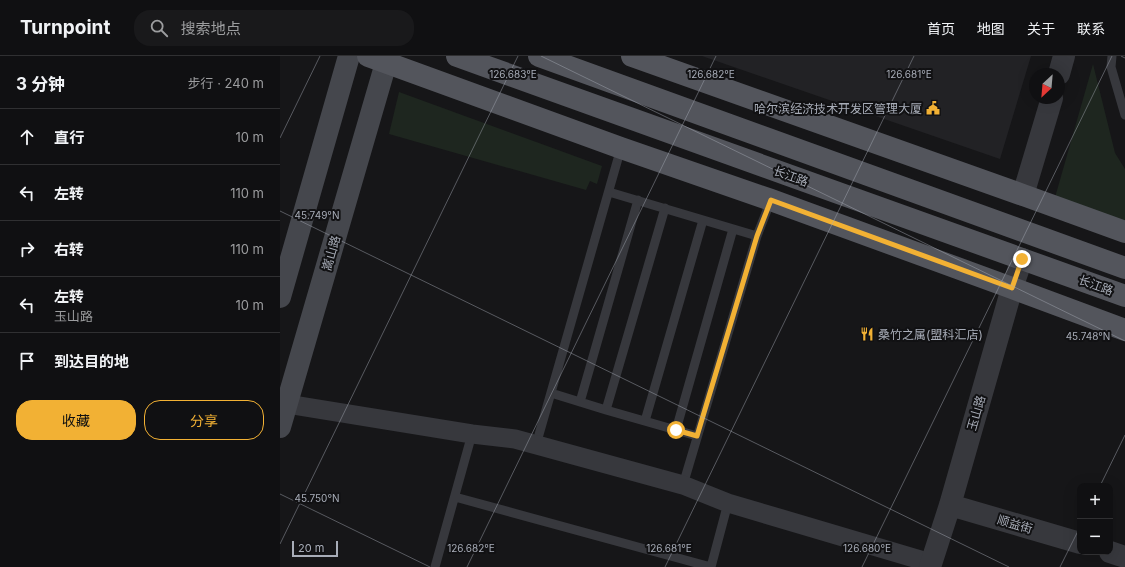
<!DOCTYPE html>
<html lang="zh">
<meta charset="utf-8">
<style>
body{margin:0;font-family:Inter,"Noto Sans SC",sans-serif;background:#19191b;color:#f1f3f6}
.controls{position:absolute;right:12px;bottom:12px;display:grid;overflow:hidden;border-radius:8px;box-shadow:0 4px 16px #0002}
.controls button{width:36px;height:36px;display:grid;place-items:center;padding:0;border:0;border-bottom:1px solid #303032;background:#101012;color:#f1f3f6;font:20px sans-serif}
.compass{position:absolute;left:749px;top:12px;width:36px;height:36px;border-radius:50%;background:#101012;box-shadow:0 4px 16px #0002;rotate:206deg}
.scale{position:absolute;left:12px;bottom:10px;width:46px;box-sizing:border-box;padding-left:4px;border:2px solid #a8adb8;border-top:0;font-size:11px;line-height:14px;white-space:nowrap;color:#a8adb8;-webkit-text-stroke:3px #111113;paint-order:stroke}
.stop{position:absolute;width:12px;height:12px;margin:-9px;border:3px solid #f2b134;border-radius:50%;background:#fff}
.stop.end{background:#f2b134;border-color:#fff;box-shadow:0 1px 4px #0008}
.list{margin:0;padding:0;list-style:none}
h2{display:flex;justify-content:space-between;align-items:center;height:52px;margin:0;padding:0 16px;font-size:17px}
h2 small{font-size:13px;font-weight:400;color:#9c9d9f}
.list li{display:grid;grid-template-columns:26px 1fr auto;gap:12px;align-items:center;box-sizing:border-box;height:56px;padding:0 16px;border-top:1px solid #303032}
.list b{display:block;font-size:15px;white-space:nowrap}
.list p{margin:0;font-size:13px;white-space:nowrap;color:#9c9d9f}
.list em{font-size:13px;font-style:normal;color:#9c9d9f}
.actions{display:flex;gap:8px;padding:12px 16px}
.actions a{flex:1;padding:9px 0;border:1px solid #f2b134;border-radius:16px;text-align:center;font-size:14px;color:#f2b134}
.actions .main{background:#f2b134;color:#111}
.icon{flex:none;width:22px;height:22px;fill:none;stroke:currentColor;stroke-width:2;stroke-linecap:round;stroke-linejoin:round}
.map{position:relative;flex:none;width:845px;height:511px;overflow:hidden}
header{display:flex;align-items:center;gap:24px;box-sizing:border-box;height:56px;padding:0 20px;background:#101012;border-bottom:1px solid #303032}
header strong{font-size:19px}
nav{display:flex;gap:22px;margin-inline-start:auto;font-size:14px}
.search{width:280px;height:36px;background:#19191b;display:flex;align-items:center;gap:10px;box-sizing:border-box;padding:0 14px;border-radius:16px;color:#9c9d9f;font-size:15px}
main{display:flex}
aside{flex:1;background:#101012}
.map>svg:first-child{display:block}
.built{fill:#222225}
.green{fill:#1e261f}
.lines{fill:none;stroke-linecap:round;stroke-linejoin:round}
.service{stroke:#37383d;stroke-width:9}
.minor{stroke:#37383d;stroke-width:19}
.tertiary{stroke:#37383d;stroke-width:22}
.secondary{stroke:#45474d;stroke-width:22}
.primary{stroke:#53555c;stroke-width:22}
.route{stroke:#f2b134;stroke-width:5}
.ticks{fill:none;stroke:#a8adb8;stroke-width:1;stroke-opacity:0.45}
.labels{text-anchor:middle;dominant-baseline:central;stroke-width:4;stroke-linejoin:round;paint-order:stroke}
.poi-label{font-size:12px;fill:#a8adb8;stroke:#111113;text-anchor:end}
.street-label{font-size:12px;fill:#a8adb8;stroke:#111113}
.ticks-label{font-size:10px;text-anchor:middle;fill:#a8adb8;stroke:#111113;stroke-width:4;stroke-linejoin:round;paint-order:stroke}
</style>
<header>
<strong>Turnpoint</strong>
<div class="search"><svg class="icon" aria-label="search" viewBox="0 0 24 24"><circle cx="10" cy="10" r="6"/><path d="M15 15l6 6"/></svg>搜索地点</div>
<nav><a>首页</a><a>地图</a><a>关于</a><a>联系</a></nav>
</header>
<main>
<aside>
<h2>3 分钟<small>步行 · 240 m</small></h2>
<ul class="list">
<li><svg class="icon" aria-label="ahead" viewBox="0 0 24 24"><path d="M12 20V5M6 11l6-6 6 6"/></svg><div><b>直行</b></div><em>10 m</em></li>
<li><svg class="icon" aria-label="left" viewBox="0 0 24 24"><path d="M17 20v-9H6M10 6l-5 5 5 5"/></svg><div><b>左转</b></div><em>110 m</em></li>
<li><svg class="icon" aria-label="right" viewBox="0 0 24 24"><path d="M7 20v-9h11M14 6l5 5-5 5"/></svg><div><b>右转</b></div><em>110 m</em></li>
<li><svg class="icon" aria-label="left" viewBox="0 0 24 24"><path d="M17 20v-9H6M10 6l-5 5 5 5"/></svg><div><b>左转</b><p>玉山路</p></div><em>10 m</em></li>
<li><svg class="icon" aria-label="arrive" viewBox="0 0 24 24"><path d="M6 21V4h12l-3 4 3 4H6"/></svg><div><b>到达目的地</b></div></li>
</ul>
<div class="actions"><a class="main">收藏</a><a>分享</a></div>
</aside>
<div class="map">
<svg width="845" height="511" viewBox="0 0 845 511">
<rect width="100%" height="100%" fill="#161618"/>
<path class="built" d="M422 0H751L720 103Z"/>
<path class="green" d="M813 8 835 97 845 113V169L774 145Z
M119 36 322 110 317 128 310 125 306 134 109 78Z"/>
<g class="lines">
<path class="service" d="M832 0 831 11 845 59
M329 136 477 180
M271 337 326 354 417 380
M300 346 358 144
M326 354 385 152
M365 365 423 164
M396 374 453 173
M256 389 341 92
M403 429 477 180 491 144
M175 441 431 511 448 447
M155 511 192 378"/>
<path class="minor" d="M0 347 192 378 235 383 403 429 448 447 651 507"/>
<path class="tertiary" d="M779 18 784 0
M743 139 772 42
M670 449 800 487
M830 496 845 501
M650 511 670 449 732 232 742 203"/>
<path class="secondary" d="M0 241 69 0
M0 371 108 0"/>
<path class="primary" d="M88 0 341 92 491 144 732 232 845 274
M177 0 845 240
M259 0 845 212
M352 0 743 139 845 176"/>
</g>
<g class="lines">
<path class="route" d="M396 374 417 380 477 180 491 144 732 232 742 203"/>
</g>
<path class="ticks" d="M261 0 845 285M841 0 845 2M0 82 40 0M0 155 729 511M820 430 845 379M0 438 150 511M0 488 238 0M187 511 436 0M385 511 634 0M582 511 832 0M780 511 800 471"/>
<defs>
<g id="civic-bare" transform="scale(1.08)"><path d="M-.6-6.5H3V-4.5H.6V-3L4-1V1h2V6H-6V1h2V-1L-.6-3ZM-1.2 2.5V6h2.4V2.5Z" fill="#f2b134" stroke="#111113" stroke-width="2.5" paint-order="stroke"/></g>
<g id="restaurant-bare" transform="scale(1.08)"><path d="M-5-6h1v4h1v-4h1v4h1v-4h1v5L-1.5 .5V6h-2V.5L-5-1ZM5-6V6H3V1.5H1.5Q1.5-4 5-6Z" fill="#f2b134" stroke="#111113" stroke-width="2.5" paint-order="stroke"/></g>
</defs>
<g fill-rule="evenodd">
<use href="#civic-bare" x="653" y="52"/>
<use href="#restaurant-bare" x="587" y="278"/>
</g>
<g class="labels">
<g class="poi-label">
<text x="642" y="52">哈尔滨经济技术开发区管理大厦</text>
<text x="598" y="278" text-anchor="start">桑竹之属(盟科汇店)</text>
</g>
<g class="street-label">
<text transform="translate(511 120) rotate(20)">长江路</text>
<text transform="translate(51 197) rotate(-74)">嵩山路</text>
<text transform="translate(816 229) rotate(20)">长江路</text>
<text transform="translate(696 357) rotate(-74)">玉山路</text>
<text transform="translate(735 468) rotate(16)">顺益街</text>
</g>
</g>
<g class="ticks-label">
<text x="233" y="22">126.683°E</text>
<text x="431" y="22">126.682°E</text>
<text x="629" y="22">126.681°E</text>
<text x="37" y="163">45.749°N</text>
<text x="808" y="284">45.748°N</text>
<text x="37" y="446">45.750°N</text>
<text x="191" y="496">126.682°E</text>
<text x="389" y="496">126.681°E</text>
<text x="587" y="496">126.680°E</text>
</g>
</svg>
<div class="controls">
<button>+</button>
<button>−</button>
</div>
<svg class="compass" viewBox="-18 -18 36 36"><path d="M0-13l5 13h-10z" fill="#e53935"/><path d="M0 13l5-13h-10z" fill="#9c9d9f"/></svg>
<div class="scale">20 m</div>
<div class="stop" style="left:396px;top:374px"></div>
<div class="stop end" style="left:742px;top:203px"></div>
</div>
</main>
